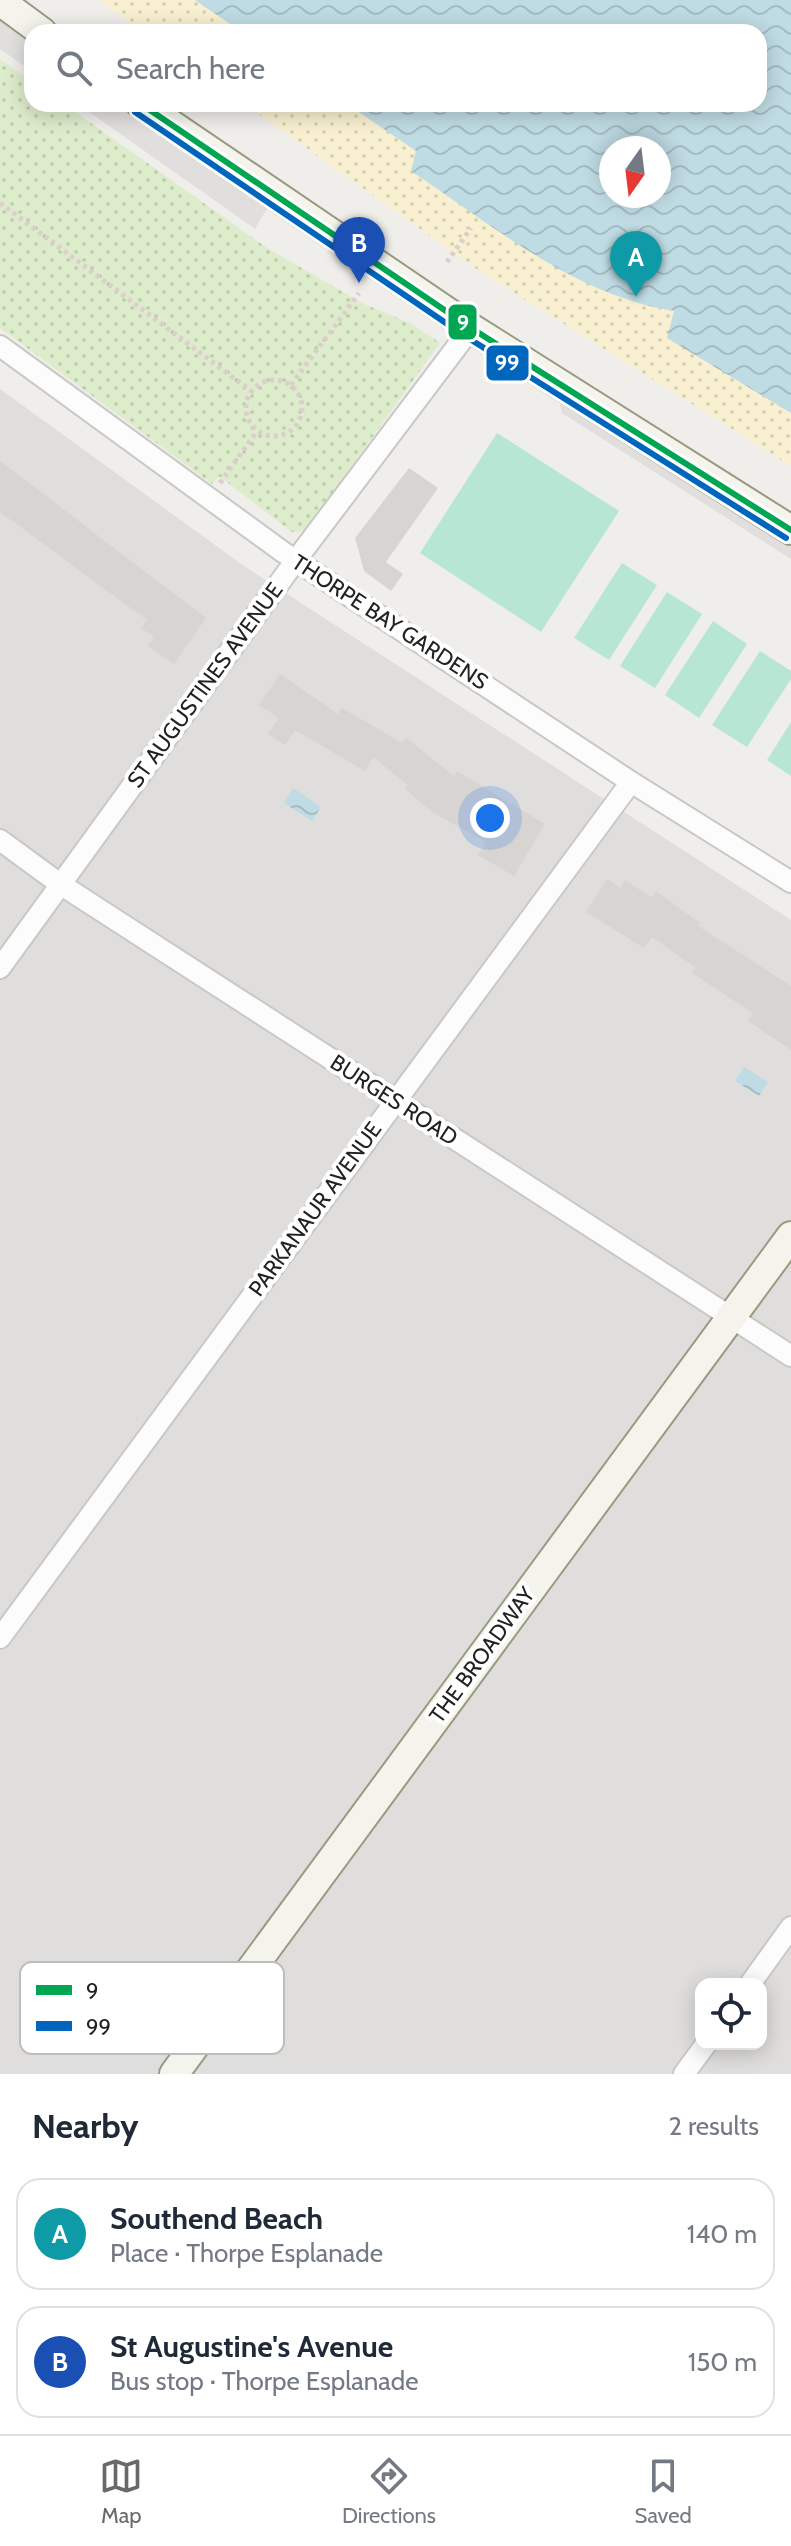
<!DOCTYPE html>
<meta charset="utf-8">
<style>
body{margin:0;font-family:Cabin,sans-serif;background:#f2f2f3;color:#1f2937}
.controls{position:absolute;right:24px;bottom:24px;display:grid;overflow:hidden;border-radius:16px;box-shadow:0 4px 20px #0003}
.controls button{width:72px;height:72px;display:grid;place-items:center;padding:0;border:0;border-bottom:2px solid #e0e1e3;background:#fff;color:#1f2937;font:40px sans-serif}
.compass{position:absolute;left:599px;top:136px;width:72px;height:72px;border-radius:50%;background:#fff;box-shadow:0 4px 20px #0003;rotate:194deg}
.you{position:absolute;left:490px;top:818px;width:28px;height:28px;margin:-20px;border:6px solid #fff;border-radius:50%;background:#1a73e8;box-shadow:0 0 0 12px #1a73e833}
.badge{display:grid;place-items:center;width:52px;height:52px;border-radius:50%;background:#6a6968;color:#fff;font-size:26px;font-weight:700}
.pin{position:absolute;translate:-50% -66px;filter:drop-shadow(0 2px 4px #0008)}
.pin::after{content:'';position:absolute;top:42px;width:28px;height:24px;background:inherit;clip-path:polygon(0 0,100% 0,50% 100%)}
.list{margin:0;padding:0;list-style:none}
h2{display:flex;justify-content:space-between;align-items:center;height:104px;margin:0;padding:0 32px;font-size:34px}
h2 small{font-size:26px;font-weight:400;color:#747a83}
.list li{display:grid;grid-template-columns:52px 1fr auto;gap:24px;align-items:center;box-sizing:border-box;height:112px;margin:0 16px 16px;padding:0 16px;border:2px solid #e0e1e3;border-radius:24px}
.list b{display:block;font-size:30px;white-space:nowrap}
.list p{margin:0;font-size:26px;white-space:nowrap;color:#747a83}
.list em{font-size:26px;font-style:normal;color:#747a83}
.icon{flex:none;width:44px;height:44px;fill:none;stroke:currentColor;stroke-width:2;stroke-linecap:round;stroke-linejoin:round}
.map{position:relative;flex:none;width:791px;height:2074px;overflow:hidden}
.search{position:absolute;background:#fff;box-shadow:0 4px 20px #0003;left:24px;right:24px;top:24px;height:88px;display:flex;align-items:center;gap:20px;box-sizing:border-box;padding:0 28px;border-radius:24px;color:#747a83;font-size:30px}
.sheet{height:360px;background:#fff}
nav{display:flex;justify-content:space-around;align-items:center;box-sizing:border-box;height:112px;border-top:2px solid #e0e1e3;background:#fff;font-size:22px;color:#747a83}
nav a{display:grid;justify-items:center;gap:4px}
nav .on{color:#6a6968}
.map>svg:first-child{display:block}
.residential{fill:#dfdedc;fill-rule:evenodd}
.grass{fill:url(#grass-dots)}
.sand{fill:url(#sand-dots)}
.pitch{fill:#b7e6d2}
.parking{fill:#e0dfde}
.water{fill:url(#water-waves);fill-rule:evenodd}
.building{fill:#d7d4d2}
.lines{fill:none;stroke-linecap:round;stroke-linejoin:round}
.street-casing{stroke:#c9c8c7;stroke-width:24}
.secondary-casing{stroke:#999a82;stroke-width:32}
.path{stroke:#dccecd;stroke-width:5;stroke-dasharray:4 4;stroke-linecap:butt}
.street{stroke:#fdfcfc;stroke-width:20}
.secondary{stroke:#f4f4ed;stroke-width:28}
.bus-1-casing{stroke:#fff;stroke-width:12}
.bus-2-casing{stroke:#fff;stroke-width:12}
.bus-1{stroke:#00a651;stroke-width:6}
.bus-2{stroke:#0065bd;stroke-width:6}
.labels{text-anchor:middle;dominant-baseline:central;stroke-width:8;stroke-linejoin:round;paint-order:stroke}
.street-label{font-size:22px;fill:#222;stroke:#fff}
.key{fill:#fff;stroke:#bdbdbd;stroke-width:2}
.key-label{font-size:22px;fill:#222}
.line-badge{stroke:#fff;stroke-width:3}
.badge-label{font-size:22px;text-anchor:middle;font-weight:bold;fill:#fff}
</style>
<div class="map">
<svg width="791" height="2074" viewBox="0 0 791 2074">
<defs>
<pattern id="grass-dots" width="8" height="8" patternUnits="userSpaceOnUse" patternTransform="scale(2)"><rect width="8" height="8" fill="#ddeccb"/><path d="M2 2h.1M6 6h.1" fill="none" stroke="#bdcaae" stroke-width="1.8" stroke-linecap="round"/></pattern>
<pattern id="sand-dots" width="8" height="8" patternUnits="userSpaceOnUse" patternTransform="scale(2)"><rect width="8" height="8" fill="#f8f0d0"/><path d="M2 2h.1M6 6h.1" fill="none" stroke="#d4ceb2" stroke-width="1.8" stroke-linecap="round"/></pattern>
<pattern id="water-waves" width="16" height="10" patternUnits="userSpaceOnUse" patternTransform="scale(2)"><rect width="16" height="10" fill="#bfdbe3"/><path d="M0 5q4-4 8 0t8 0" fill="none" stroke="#a4bcc2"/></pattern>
</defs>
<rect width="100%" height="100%" fill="#f0eeeb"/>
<path class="residential" d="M0 389 244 566 791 920V2074H0ZM701 1984H761V2044H701Z"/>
<path class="grass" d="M0 59 32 82V104H64L267 248 364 304 410 323 440 343 305 531 292 532 219 476 212 484 0 328Z"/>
<path class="sand" d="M99 0H348L391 32H144Z
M245 104H487L710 271 791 323V466L475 268Z"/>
<path class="pitch" d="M497 433 619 511 541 632 420 553Z
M622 563 657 585 609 660 574 638Z
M667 592 702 614 655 688 620 666Z
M713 621 747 644 699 718 665 695Z
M760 651 791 671V679L747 747 712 725Z
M791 722V776L767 760Z"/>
<path class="parking" d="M0 1 32 32V71L0 49Z
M78 104H141L275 195 255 229Z
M570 391 791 530V559L562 413 560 404Z"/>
<path class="water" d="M195 0H791V413L667 338 674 311C574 295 494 226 411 171L416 151 347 104H759V32H242ZM611 148H659V196H611Z
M293 788 321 807 312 821 284 803Z
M744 1067 768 1082 759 1096 735 1081Z"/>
<path class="building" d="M0 461 206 618 174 664 148 646 154 637 141 628 147 620 0 512Z
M409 468 438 488 386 562 403 574 391 591 364 571 355 538Z
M280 674 338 714 342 708 402 743 406 738 454 776 457 771 545 824 514 876 478 855 486 842 432 812 405 789 408 785 373 757 365 771 295 730 285 745 268 734 279 718 259 705Z
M607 879 620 888 625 880 651 897 656 891 700 923 698 926 791 986V1050L748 1021 753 1013 692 973 696 968 652 937 644 948 586 912Z"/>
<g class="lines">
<g class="street-casing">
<path id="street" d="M0 346 283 552 631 782 791 882
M0 840 60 884 791 1356
M0 968 296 560 471 328
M0 1638 631 782
M750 1984 791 1927
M684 2074 706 2044"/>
</g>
<g class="secondary-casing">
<path id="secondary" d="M0 1 42 32
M141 104 471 328 791 530
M174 2074 791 1236"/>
</g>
<path class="path" d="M0 203 251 391
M447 262 471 228
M246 408a28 28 0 1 1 56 0a28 28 0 1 1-56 0Z
M291 385 359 293
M220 483 257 431"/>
<use href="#street" class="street"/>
<use href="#secondary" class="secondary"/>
<g class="bus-1-casing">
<path id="bus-1" d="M141 104 471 328 791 530"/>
</g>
<g class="bus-2-casing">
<path id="bus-2" d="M135 112 465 336 786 538"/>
</g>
<use href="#bus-1" class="bus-1"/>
<use href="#bus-2" class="bus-2"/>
</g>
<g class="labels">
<g class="street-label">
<text transform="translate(390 622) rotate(33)">THORPE BAY GARDENS</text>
<text transform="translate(205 685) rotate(-54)">ST AUGUSTINES AVENUE</text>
<text transform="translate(394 1100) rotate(33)">BURGES ROAD</text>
<text transform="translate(315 1209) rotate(-54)">PARKANAUR AVENUE</text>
<text transform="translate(482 1655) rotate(-54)">THE BROADWAY</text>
</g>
</g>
<rect x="20" y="1962" width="264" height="92" rx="12" class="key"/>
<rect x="36" y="1985" width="36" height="10" fill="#00a651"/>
<rect x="36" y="2021" width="36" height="10" fill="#0065bd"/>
<g class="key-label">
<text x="86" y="1998">9</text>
<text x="86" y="2034">99</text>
</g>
<g class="line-badge">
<rect x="447" y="303" width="31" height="38" rx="8" fill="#00a651"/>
<rect x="485" y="344" width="45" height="38" rx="8" fill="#0065bd"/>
</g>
<g class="badge-label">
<text x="463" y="330">9</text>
<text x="507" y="370">99</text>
</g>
</svg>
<div class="controls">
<button><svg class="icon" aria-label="locate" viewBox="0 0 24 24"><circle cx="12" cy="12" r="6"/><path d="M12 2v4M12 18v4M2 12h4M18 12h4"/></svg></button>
</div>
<svg class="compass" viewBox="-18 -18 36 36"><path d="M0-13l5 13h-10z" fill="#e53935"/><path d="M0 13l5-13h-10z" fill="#747a83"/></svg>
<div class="you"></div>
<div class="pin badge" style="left:636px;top:297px;background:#0f9aa8">A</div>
<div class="pin badge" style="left:359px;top:283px;background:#1a4fb4">B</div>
<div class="search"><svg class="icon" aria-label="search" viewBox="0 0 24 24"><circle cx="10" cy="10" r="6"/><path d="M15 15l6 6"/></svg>Search here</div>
</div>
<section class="sheet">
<h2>Nearby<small>2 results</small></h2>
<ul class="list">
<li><span class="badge" style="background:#0f9aa8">A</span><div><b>Southend Beach</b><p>Place · Thorpe Esplanade</p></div><em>140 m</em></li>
<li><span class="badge" style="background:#1a4fb4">B</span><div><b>St Augustine's Avenue</b><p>Bus stop · Thorpe Esplanade</p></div><em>150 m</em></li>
</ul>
</section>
<nav>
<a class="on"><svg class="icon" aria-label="map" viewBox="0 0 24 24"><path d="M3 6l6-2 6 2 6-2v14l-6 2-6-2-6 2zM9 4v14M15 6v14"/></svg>Map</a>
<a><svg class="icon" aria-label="directions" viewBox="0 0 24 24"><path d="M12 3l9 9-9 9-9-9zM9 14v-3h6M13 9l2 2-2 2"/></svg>Directions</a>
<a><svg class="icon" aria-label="saved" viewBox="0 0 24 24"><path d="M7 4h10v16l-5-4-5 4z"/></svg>Saved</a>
</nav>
